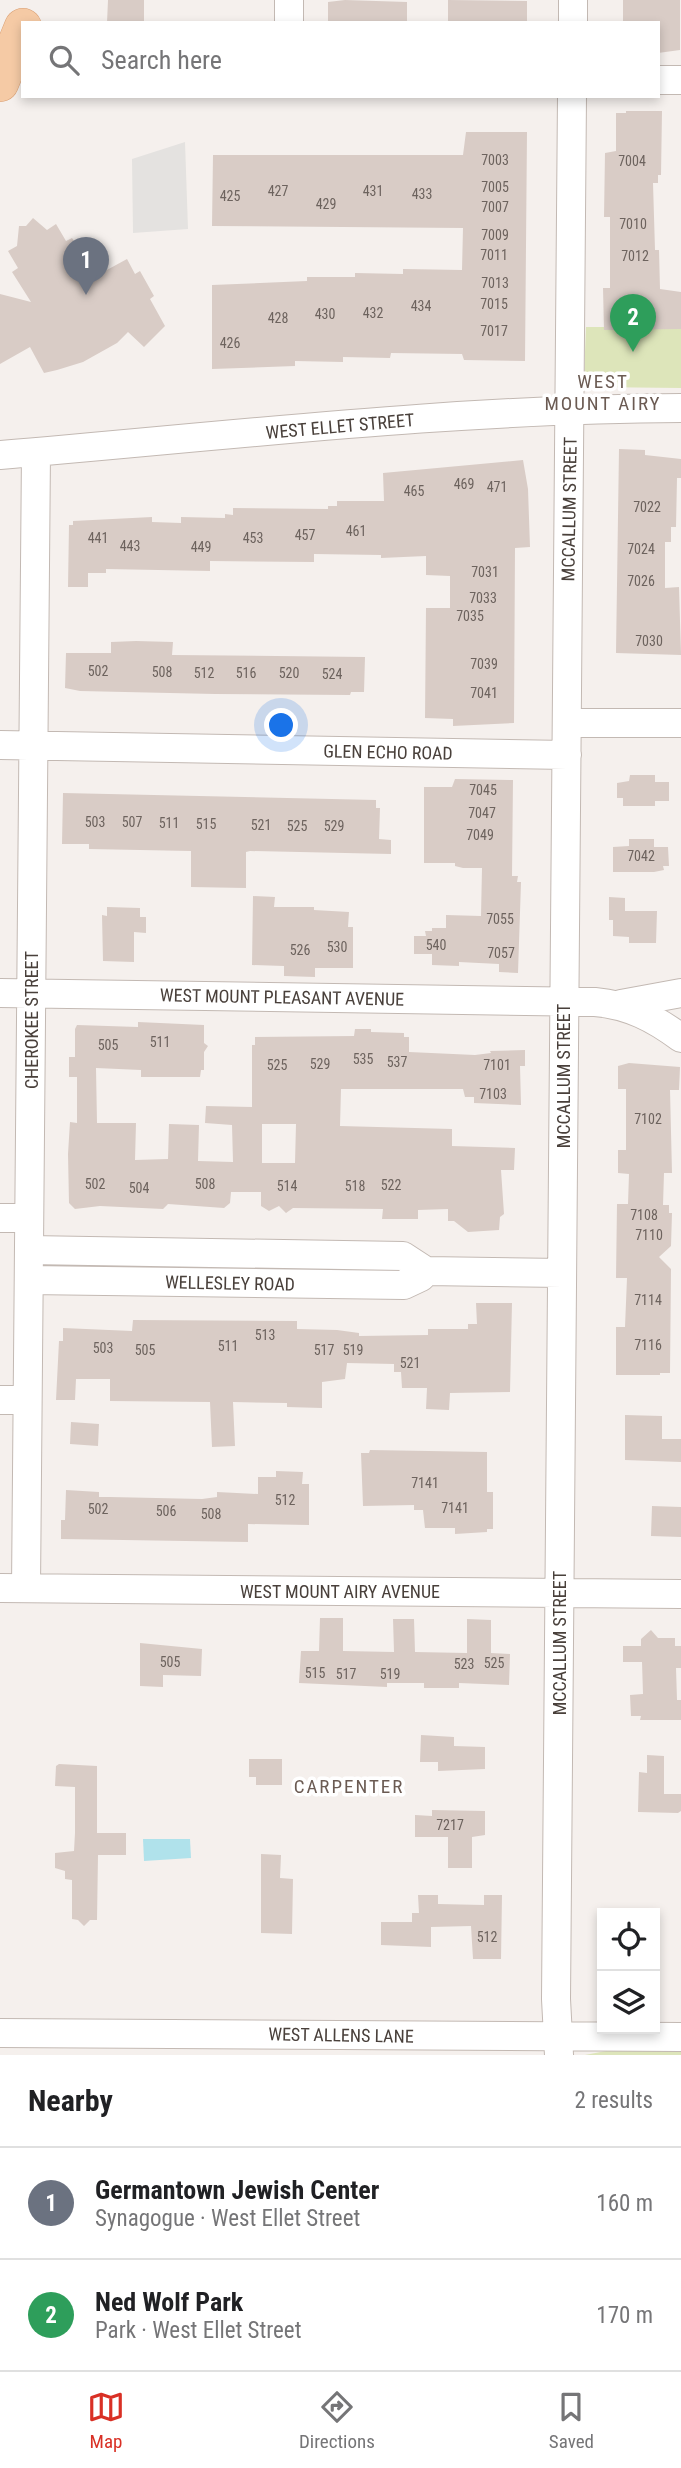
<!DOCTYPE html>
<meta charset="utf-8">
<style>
body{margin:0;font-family:"Roboto Condensed",sans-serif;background:#f2f2f2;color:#202124}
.controls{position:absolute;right:21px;bottom:21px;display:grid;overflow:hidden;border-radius:0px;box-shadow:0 4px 10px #0003}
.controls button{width:63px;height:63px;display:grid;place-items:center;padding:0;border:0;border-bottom:2px solid #e0e0e0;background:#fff;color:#202124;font:35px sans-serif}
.you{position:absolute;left:282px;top:726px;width:24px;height:24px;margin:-18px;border:5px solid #fff;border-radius:50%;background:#1a73e8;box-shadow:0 0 0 10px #1a73e833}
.badge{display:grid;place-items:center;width:46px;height:46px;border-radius:50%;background:#d93025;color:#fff;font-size:23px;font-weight:700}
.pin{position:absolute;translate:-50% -58px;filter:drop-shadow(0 2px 4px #0008)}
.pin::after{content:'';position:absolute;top:37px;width:24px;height:21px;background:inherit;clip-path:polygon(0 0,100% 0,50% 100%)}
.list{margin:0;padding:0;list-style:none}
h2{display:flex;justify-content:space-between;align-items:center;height:91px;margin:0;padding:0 28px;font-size:30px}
h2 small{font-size:23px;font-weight:400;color:#757577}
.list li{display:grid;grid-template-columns:46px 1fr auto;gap:21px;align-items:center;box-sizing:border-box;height:112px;padding:0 28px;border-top:2px solid #e0e0e0}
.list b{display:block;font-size:26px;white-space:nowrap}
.list p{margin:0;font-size:23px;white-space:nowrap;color:#757577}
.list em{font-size:23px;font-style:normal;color:#757577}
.icon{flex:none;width:38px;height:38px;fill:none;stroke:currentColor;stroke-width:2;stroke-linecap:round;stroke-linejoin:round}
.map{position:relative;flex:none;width:681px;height:2055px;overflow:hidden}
.search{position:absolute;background:#fff;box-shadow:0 4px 10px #0003;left:21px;right:21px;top:21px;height:77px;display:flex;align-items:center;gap:18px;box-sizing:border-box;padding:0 24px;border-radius:0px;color:#757577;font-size:26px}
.sheet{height:315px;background:#fff}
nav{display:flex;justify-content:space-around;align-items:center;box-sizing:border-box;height:98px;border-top:2px solid #e0e0e0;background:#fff;font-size:19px;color:#757577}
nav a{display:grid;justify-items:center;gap:4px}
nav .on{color:#d93025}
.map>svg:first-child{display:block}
.green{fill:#dde5ba}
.parking{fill:#e4e2e0}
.water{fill:#b0e2eb}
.building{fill:#d9ccc6;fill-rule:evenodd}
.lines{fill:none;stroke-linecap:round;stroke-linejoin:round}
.minor-casing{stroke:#c3b9b3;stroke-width:30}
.major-casing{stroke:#daa176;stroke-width:38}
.minor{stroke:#fff;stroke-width:28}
.major{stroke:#f5caa5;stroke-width:37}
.labels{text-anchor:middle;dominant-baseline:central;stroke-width:7;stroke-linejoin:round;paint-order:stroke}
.number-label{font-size:14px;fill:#6d635e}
.street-label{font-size:18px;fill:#49403b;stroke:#fff}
.neighbourhood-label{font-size:19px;letter-spacing:2px;fill:#6b5b53;stroke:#fff}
</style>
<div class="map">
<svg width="681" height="2055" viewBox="0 0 681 2055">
<rect width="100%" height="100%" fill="#f5f0ed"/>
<path class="green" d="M586 327H681V388L591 387 584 377Z
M611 2050H681V2055H585Z"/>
<path class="parking" d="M185 142 188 229 133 233 132 159Z"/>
<path class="water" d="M143 1839H190L191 1858 144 1861Z"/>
<path class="building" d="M108 0H144V23H107Z
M345 0 407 2V23H328V2Z
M448 0 527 1V23H448Z
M623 0H680V50L658 53V23H623Z
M626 111H662L661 175H658V183H653L655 250H659L660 289 681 292V329L604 330 603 288H610V217H604L605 153 616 151V113H626Z
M466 132H527L525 361 464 360 462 354 391 353 390 358 343 357V362L295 361V366L212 369V285L307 281V277H355V273L403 274V269L462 270 463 228 212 226 213 155H463Z
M33 218 47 230 56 224 66 241 72 238 80 251 85 248 93 261 98 258 105 271 127 259 135 274 140 271 154 296 150 299 165 326 144 347 128 332 117 343 83 362 57 370 44 373 30 347 0 364V294L31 302 12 272 18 268 8 251 17 246 19 226H26Z
M619 449 645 450V455L681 459V478H677L676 527H671V542H665V588L679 587 681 655 616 653Z
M523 460 528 489 530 547 515 548 514 723 453 726V719L425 718 426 608H450V576L426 575V556L381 558V555L314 554V562L210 561V571L106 569V573H88V587H68L69 525H73V521L152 517V522L181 523V517L225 518V514L233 515V508L328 509V506H337V501H384L383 473Z
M136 641 173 642 172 655 365 657 364 692H351L350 695 215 694 80 691 65 688 66 653H111V642Z
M630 775H655V782H669V801H655V806H623V798H617V783L629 781Z
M455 779 513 780 512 876H518L517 882H521L518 973 499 972V964L459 962V966L432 965V954H414V936H426L425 931H432V928H446V915L481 916 482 868H463L455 866V863H424V787H452Z
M63 793 376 800V808H380L379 839 391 840V854L250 851 246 852V888L191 887V851L89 849V844H62Z
M629 839H654V847H668L669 866H663L664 870 654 872H613V847L629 846Z
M253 896 275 897 274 907H314V910L349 912 348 927H353V968H315V977L284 976V966L252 965Z
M609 897 625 898V911H657L656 943H629V937L613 936V920H609Z
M107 907 140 908V917H146V933L134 932V962L103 961 102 915 107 916Z
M138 1022 204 1025V1043L208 1046 204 1052V1070H201L200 1077H141V1070L96 1068 97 1123H136L135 1160 168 1159 169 1124 199 1125 198 1161 233 1162 232 1125 205 1123 206 1106 252 1107V1045H255V1037L354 1036 355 1029H371V1032L404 1033V1037H409V1052L475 1055 491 1053 490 1051 525 1050V1066H520L521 1105 474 1103V1097H465L463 1089H341L340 1126 452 1129V1146L515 1148 514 1170H501L504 1214 500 1217 499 1230 468 1232 454 1221H448V1209L418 1210V1219H382L383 1209 293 1208 286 1213 279 1206 269 1211 261 1206V1192H231L230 1203 224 1208 168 1204 163 1209 100 1206 75 1209 69 1203 68 1154 70 1122 77 1123V1077H69V1057H75V1029L77 1025 138 1027ZM262 1124H296L295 1163H262Z
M629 1063 680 1067 679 1090H670L672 1173H664L663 1205H669V1213H672L671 1246 659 1257 671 1269 670 1373H660V1375H616V1327H625L627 1278H616L617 1204H628L629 1174 618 1173V1150H626V1089H618V1066Z
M476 1303H512L510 1392 450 1393 449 1410 426 1409 427 1388H402L401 1372H394V1364L347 1363 345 1379 322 1382V1408L287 1407V1403L233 1402 235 1446 212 1447 210 1402 110 1401V1379H76L75 1400H56L59 1341H63V1328L132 1331 133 1320 297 1321V1329L337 1330 359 1333V1336L428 1335V1329H468V1324H477Z
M625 1415 662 1416V1439H681V1462L625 1460Z
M71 1422 99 1424 98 1446 70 1444Z
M370 1450 487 1452V1492H493V1529H487V1532L455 1534V1528H425L423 1510H414V1505L363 1506 361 1453H369Z
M276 1471 303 1472 302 1484H309V1525L248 1524V1542L61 1539V1520H65L66 1490 99 1492V1497H110L202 1499 217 1497V1492L258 1494V1477H276Z
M652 1506 681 1507V1537L651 1536Z
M320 1618H343V1651L394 1652 393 1619H414L415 1652 467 1653V1619L491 1620V1653L510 1654 509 1685 459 1683V1688H424V1683H387V1687L299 1683 301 1651H319Z
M651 1630 658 1638H675V1646H681V1668H676L677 1700H681V1720H640L641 1716H631L630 1695 643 1694 642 1662H623V1646H641V1639Z
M140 1643 202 1649 201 1676 163 1675V1687L140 1686Z
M421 1735 454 1737V1746L485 1747V1769L438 1771V1762H420Z
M647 1755 664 1756V1794H681V1811L678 1813 638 1812 639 1772 647 1773Z
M249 1759H282V1785H256V1777H249Z
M59 1764 97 1766V1833H126V1855H98L97 1920H90L84 1926 78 1920 72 1919V1880L65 1879V1871L55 1868V1853L74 1851 75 1833V1787L55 1786 56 1766Z
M432 1810 485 1811V1835L472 1837V1868H448V1837H415V1815L432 1816Z
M261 1854 281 1855 280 1878 293 1879 292 1934 261 1933Z
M418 1895H438V1904L484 1905V1895H502L501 1959H473L471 1926 431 1927V1947L381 1945V1922H412V1913H419Z"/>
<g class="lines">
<g class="minor-casing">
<path id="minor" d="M289 0V23
M573 23V0
M658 80H681
M0 455C227 436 453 409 681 408
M567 723H681
M0 745 567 755
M0 993 595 1002C629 1005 654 1018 681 1038
M621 1004 681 993
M0 1218H29
M29 1250 403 1256 426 1271 562 1273
M29 1280 404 1285 421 1277 426 1271
M0 1400H27
M0 1588 681 1594
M26 1588 36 452
M0 2033 681 2037
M559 2055 556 1999 572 96"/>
</g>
<g class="major-casing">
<path id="major" d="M0 83 23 27"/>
</g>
<use href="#minor" class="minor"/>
<use href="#major" class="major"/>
</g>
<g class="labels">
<g class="number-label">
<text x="495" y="160">7003</text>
<text x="632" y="161">7004</text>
<text x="495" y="187">7005</text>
<text x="278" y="191">427</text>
<text x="373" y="191">431</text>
<text x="422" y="194">433</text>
<text x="230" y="196">425</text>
<text x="326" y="204">429</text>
<text x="495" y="207">7007</text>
<text x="633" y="224">7010</text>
<text x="495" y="235">7009</text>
<text x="494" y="255">7011</text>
<text x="635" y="256">7012</text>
<text x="495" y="283">7013</text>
<text x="494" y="304">7015</text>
<text x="421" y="306">434</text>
<text x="373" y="313">432</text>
<text x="325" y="314">430</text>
<text x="278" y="318">428</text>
<text x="494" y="331">7017</text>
<text x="230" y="343">426</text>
<text x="464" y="484">469</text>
<text x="497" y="487">471</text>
<text x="414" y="491">465</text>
<text x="647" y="507">7022</text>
<text x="356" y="531">461</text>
<text x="305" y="535">457</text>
<text x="98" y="538">441</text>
<text x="253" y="538">453</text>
<text x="130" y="546">443</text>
<text x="201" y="547">449</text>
<text x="641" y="549">7024</text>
<text x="485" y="572">7031</text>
<text x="641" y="581">7026</text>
<text x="483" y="598">7033</text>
<text x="470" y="616">7035</text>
<text x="649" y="641">7030</text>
<text x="484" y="664">7039</text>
<text x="98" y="671">502</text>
<text x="162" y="672">508</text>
<text x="204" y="673">512</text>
<text x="246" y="673">516</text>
<text x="289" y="673">520</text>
<text x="332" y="674">524</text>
<text x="484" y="693">7041</text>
<text x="483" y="790">7045</text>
<text x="482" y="813">7047</text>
<text x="95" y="822">503</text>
<text x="132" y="822">507</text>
<text x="169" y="823">511</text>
<text x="206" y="824">515</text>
<text x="261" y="825">521</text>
<text x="297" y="826">525</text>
<text x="334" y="826">529</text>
<text x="480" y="835">7049</text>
<text x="641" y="856">7042</text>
<text x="500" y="919">7055</text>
<text x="436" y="945">540</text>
<text x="337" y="947">530</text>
<text x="300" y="950">526</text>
<text x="501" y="953">7057</text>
<text x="160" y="1042">511</text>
<text x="108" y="1045">505</text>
<text x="363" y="1059">535</text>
<text x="397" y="1062">537</text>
<text x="320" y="1064">529</text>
<text x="277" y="1065">525</text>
<text x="497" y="1065">7101</text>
<text x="493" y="1094">7103</text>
<text x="648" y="1119">7102</text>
<text x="95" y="1184">502</text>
<text x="205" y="1184">508</text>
<text x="391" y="1185">522</text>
<text x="287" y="1186">514</text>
<text x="355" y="1186">518</text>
<text x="139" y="1188">504</text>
<text x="644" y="1215">7108</text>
<text x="649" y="1235">7110</text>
<text x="648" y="1300">7114</text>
<text x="265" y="1335">513</text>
<text x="648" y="1345">7116</text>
<text x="228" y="1346">511</text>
<text x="103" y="1348">503</text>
<text x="145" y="1350">505</text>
<text x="324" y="1350">517</text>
<text x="353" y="1350">519</text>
<text x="410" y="1363">521</text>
<text x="425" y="1483">7141</text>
<text x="285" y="1500">512</text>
<text x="455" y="1508">7141</text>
<text x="98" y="1509">502</text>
<text x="166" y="1511">506</text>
<text x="211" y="1514">508</text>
<text x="170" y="1662">505</text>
<text x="494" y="1663">525</text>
<text x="464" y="1664">523</text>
<text x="315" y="1673">515</text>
<text x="346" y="1674">517</text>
<text x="390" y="1674">519</text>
<text x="450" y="1825">7217</text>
<text x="487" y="1937">512</text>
</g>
<g class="street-label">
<text transform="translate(340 426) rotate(-5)">WEST ELLET STREET</text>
<text transform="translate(569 509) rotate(-89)">MCCALLUM STREET</text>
<text transform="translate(388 752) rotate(1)">GLEN ECHO ROAD</text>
<text transform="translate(282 997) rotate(1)">WEST MOUNT PLEASANT AVENUE</text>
<text transform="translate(31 1020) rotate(-90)">CHEROKEE STREET</text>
<text transform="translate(563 1076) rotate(-90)">MCCALLUM STREET</text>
<text transform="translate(230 1283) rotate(1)">WELLESLEY ROAD</text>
<text x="340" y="1591">WEST MOUNT AIRY AVENUE</text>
<text transform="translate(559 1643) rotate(-90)">MCCALLUM STREET</text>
<text transform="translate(341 2035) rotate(1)">WEST ALLENS LANE</text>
</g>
<g class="neighbourhood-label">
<text x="603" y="381">WEST<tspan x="603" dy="22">MOUNT AIRY</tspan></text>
<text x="349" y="1786">CARPENTER</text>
</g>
</g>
</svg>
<div class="controls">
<button><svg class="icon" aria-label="locate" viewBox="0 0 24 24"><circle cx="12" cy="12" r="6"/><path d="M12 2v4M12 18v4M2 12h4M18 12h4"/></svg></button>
<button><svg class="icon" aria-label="layers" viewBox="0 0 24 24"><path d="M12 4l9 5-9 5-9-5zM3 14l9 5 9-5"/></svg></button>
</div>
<div class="you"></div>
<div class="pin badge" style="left:86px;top:295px;background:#6b7280">1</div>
<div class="pin badge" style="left:633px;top:352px;background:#2e9e5b">2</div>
<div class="search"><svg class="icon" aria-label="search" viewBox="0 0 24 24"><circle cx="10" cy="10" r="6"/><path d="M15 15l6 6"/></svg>Search here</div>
</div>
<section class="sheet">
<h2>Nearby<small>2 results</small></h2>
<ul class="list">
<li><span class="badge" style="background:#6b7280">1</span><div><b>Germantown Jewish Center</b><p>Synagogue · West Ellet Street</p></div><em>160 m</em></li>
<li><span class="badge" style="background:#2e9e5b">2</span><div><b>Ned Wolf Park</b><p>Park · West Ellet Street</p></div><em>170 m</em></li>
</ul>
</section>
<nav>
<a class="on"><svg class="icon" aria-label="map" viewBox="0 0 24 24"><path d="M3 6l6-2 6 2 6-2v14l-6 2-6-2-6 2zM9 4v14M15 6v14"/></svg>Map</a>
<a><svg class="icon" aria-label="directions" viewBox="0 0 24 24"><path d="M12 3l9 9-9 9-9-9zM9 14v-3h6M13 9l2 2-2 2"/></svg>Directions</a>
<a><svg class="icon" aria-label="saved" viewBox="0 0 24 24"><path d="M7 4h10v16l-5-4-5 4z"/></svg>Saved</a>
</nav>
